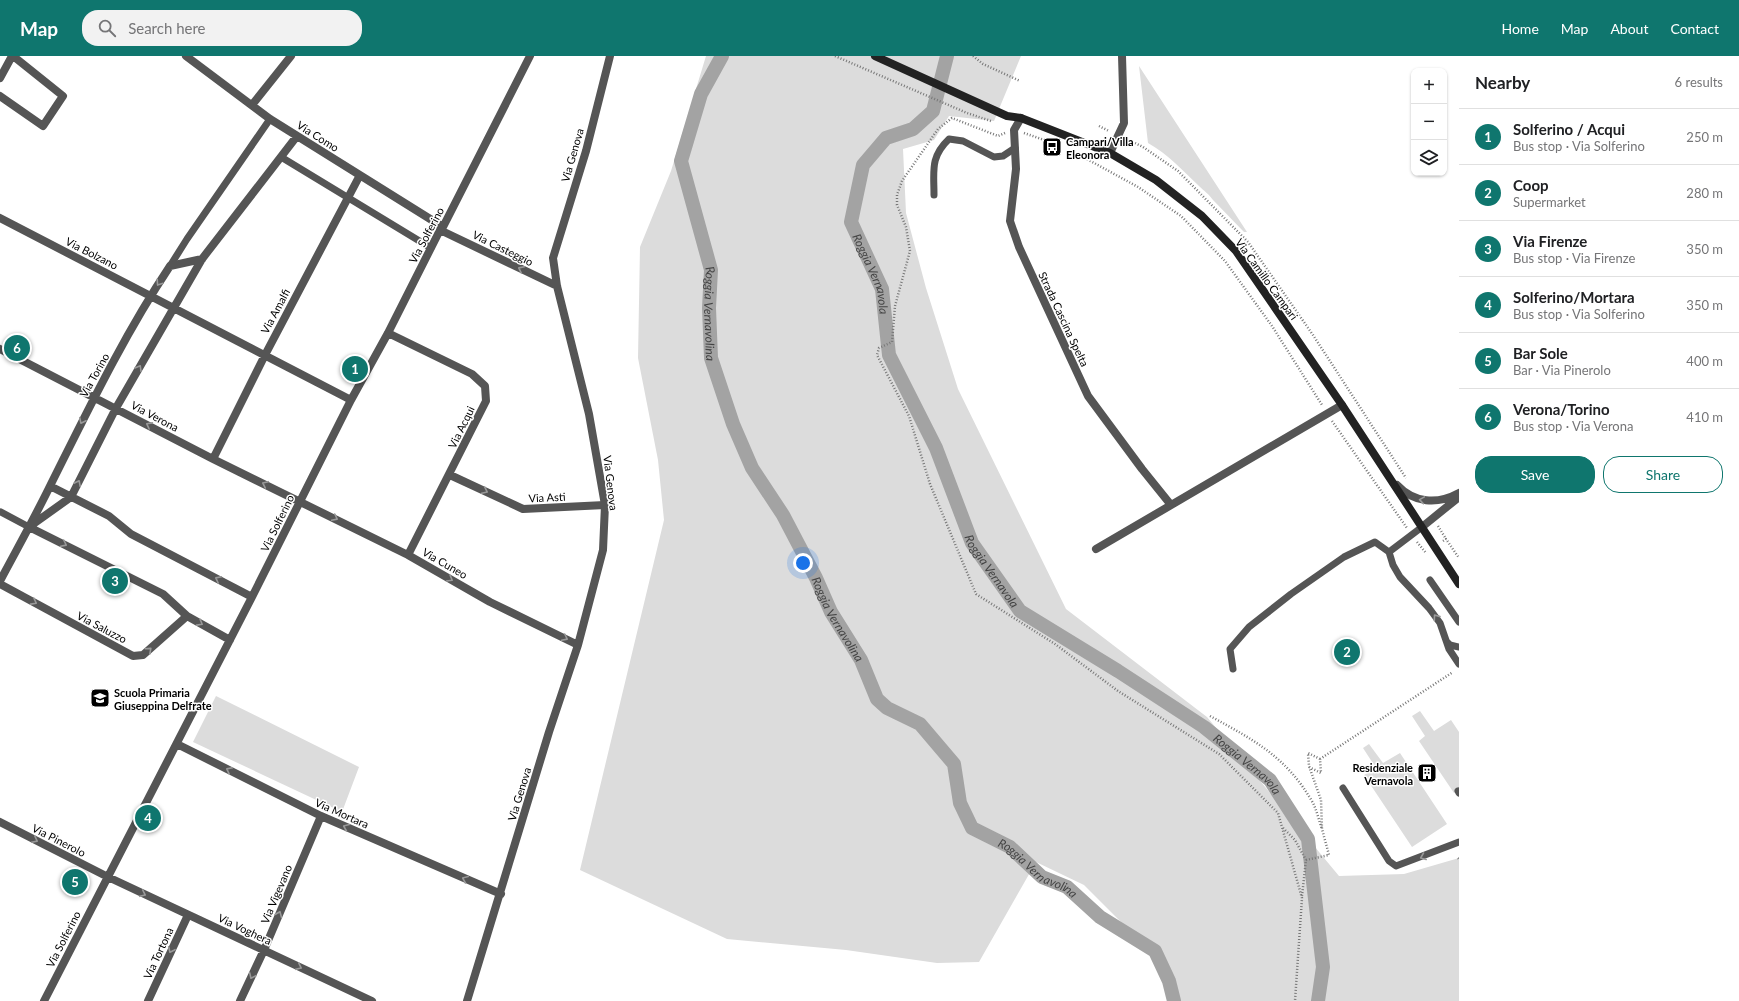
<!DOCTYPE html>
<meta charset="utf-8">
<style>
body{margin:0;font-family:Lato,sans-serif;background:#f2f2f2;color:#202124}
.controls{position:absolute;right:12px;top:12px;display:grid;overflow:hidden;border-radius:8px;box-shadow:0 1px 3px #0004}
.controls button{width:36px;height:36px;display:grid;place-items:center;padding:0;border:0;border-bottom:1px solid #e0e0e0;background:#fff;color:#202124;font:20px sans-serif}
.you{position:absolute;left:803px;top:507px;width:14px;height:14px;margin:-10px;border:3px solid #fff;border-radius:50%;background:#1a73e8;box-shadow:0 0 0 6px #1a73e833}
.badge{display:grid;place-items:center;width:26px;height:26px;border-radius:50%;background:#0f766e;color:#fff;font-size:13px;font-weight:700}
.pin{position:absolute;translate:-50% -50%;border:2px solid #fff;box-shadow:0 1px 4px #0006}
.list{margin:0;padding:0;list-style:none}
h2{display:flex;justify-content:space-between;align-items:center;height:52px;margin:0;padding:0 16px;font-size:17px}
h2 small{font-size:13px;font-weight:400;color:#757577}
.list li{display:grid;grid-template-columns:26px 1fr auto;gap:12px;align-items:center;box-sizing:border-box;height:56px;padding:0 16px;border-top:1px solid #e0e0e0}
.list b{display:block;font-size:15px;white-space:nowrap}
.list p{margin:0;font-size:13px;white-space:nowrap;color:#757577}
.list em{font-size:13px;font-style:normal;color:#757577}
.actions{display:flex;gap:8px;padding:12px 16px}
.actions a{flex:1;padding:9px 0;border:1px solid #0f766e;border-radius:16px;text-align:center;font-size:14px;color:#0f766e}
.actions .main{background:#0f766e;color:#fff}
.icon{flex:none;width:22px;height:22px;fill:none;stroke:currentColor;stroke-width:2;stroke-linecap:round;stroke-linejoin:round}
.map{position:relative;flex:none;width:1459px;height:945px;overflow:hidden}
header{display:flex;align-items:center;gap:24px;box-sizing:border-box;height:56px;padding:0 20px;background:#0f766e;color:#fff}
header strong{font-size:19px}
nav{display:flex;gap:22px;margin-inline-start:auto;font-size:14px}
.search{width:280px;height:36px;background:#f2f2f2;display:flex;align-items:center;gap:10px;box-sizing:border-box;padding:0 14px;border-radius:16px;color:#757577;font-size:15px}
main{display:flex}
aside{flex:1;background:#fff}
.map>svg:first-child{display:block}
.green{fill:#dcdcdc}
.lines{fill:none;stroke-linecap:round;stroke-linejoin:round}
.canal{stroke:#a3a3a3;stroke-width:14}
.path{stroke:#777;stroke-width:2.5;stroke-dasharray:1 2;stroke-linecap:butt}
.lane{stroke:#555;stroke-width:7}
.street{stroke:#555;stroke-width:8}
.secondary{stroke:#222;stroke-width:8}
.oneway{stroke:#999}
.labels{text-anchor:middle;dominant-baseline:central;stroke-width:3;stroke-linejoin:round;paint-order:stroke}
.street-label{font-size:11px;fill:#000;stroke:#fff}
.poi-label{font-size:11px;font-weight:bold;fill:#000;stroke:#fff;text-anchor:start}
.water-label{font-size:12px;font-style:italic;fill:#444;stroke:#fff}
</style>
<header>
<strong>Map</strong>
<div class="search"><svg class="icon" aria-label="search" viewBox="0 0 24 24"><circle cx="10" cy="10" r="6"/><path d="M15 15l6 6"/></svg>Search here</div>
<nav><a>Home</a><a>Map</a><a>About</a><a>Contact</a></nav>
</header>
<main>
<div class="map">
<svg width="1459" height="945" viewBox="0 0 1459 945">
<rect width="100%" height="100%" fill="#fff"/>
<path class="green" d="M706 0H1021L994 65 949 60 934 84 903 93 906 157 926 232 958 333 1066 553 1207 661 1339 820 1404 818 1459 802V945H1170L1153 898 1084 829 1036 806 979 906 937 907 846 894 727 883 580 814 664 464 658 404 638 302 640 191 671 115Z
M1139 10 1247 176H1244L1213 144C1209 138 1204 135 1199 130 1183 115 1168 98 1148 87Z
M216 640 359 711 342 756 193 686Z
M1420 655 1434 675 1451 664 1459 676V734L1454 737 1419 685 1425 680 1412 660Z
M1369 688 1383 707 1400 697 1447 768 1412 791 1364 719 1376 712 1363 692Z"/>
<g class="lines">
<g class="canal">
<path id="s1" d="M722 0 701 38 681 105 711 214 709 252 711 302 733 368 752 412 783 459 816 522 831 556 861 604 877 643 887 652 920 668 954 708 960 747 972 772 1010 791 1042 821 1067 831 1100 861 1155 895 1169 925 1174 945"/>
<path id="s2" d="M947 0 933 55 913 73 886 82 863 109 851 166 882 233 889 299 936 392 972 487 1020 555 1118 615 1204 671 1270 724 1308 783 1323 911 1318 945"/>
</g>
<path class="path" d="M835 0 967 57 991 65
M973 0 983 8 1020 25
M1099 70 1109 75
M1005 77 998 80 952 62 938 73 902 125 897 139V149L906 171 910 195 895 250 892 286 879 292 877 299 909 360 930 428 976 538 1055 588 1118 635 1219 698 1278 757 1302 842 1295 945
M1024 77 1053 87
M1127 83 1143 91 1178 115 1248 186 1313 279 1406 422
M1074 96 1138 131 1181 160 1225 205 1272 270 1322 349
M1332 365 1407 472
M1438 470 1446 483
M1443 485 1446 483 1459 502
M1417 486 1426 497
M1210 660C1254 684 1287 701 1313 747 1317 755 1319 765 1322 773
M1320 703 1453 616
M1309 711 1321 717 1320 703
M1283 772 1295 784 1306 804 1302 840
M1458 802 1459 803
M1306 804 1329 799 1322 773 1321 744 1309 710 1308 697 1320 703"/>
<path class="lane" d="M281 101 431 192
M934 139C934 115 930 101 949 83L963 85 994 101 1003 100 1015 92
M170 210 187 183 270 63
M1 456 29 471
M1389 496 1422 471
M1430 524 1459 566
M1447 586 1450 589 1459 591
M1233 613 1230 593 1249 571 1291 538 1344 501 1375 486 1389 496 1393 509 1400 521 1429 552 1440 567 1449 593 1459 608
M1343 732 1389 805 1396 810 1459 786
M1458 735 1459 737"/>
<path class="street" d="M186 0 270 63 443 171
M0 22 12 0
M0 40 43 70 63 40 13 0
M252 49 291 0
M1021 62 1014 74 1016 113 1010 165 1019 191 1088 340 1142 413 1171 449
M1110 97 1124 67 1122 0
M0 162 351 344
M440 174 557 230
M388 277 472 318 485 330 486 345 408 499
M0 293 213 403 408 499 490 546 578 589
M213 403 265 299 360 119
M450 419 523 453 605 449
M1397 429C1414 447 1437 449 1459 437
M50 430 109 460 131 478 252 541
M29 471 71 441 116 352 202 203 297 80
M29 471 163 538 187 560 230 584
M1422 471 1459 441
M1096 493 1342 349
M0 525C17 493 35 461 51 428 88 354 124 279 170 210L202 203
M0 528 133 600 143 599 187 560
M177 688 321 760 501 838
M0 766 108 821 372 945
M44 945 252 541 351 344 388 277 440 174 443 171 530 0
M148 945 188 859
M240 945 264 894 321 760
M467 945 549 676 578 589 603 494 605 449 589 358 557 230 553 202 586 95 610 0"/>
<path class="secondary" d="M875 0 1007 60 1021 62 1110 97 1156 124 1202 160 1236 195 1342 349 1459 528"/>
</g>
<defs><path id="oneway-chevron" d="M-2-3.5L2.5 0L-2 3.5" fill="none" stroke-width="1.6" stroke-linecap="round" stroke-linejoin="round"/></defs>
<g class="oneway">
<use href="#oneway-chevron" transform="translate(521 213) rotate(-154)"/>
<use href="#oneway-chevron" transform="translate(159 227) rotate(124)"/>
<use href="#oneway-chevron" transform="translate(139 312) rotate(-60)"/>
<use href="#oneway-chevron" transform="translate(82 365) rotate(116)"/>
<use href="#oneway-chevron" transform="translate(149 369) rotate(-152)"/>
<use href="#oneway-chevron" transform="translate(78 427) rotate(-63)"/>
<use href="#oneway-chevron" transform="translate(265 428) rotate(-155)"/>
<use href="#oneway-chevron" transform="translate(485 435) rotate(25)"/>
<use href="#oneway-chevron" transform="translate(1422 444) rotate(-171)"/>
<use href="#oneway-chevron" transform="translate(335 462) rotate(27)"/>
<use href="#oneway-chevron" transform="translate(64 488) rotate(26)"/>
<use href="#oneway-chevron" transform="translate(218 523) rotate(-153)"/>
<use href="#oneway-chevron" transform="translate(450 523) rotate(30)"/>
<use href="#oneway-chevron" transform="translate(34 546) rotate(28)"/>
<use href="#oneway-chevron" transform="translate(1436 561) rotate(-125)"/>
<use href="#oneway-chevron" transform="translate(200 567) rotate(29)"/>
<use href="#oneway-chevron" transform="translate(565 582) rotate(26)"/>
<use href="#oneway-chevron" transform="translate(149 594) rotate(-42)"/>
<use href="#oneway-chevron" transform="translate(229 714) rotate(-153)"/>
<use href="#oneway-chevron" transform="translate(346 771) rotate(-157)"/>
<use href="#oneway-chevron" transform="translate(35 784) rotate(27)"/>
<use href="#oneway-chevron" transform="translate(1423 801) rotate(158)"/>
<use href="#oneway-chevron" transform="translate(465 823) rotate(-157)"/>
<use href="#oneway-chevron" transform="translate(143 838) rotate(25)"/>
<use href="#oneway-chevron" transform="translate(279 858) rotate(-67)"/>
<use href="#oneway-chevron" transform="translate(171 894) rotate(115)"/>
<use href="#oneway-chevron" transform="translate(299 911) rotate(25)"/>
<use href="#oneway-chevron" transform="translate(252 920) rotate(115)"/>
</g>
<defs>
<g id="bus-square" transform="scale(1)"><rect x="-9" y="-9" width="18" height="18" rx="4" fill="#000" stroke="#fff"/><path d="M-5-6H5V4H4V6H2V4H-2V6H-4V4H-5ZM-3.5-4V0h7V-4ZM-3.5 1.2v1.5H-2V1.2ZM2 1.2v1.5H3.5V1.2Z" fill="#fff"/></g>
<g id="school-square" transform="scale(1)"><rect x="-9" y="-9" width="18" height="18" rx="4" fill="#000" stroke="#fff"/><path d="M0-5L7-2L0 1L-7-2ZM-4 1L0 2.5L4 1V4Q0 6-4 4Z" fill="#fff"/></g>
<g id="building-square" transform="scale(1)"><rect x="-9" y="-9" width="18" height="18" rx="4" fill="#000" stroke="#fff"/><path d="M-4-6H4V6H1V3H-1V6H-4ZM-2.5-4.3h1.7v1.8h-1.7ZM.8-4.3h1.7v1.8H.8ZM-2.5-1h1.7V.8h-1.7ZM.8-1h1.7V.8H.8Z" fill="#fff"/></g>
</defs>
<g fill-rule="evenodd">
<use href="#bus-square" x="1052" y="91"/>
<use href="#school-square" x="100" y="642"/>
<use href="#building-square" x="1427" y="717"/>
</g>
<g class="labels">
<g class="street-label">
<text transform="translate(318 80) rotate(32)">Via Como</text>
<text transform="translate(572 99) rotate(-74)">Via Genova</text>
<text transform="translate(426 179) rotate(-62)">Via Solferino</text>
<text transform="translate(503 192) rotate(26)">Via Casteggio</text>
<text transform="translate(92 197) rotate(27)">Via Bolzano</text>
<text transform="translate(1267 223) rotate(54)">Via Camillo Campari</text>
<text transform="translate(275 255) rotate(-62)">Via Amalfi</text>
<text transform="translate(1064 263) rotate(65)">Strada Cascina Spelta</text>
<text transform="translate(94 319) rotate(-61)">Via Torino</text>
<text transform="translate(155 360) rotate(28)">Via Verona</text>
<text transform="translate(461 371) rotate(-64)">Via Acqui</text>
<text transform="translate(611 427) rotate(83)">Via Genova</text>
<text transform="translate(547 441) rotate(-3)">Via Asti</text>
<text transform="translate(277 467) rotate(-64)">Via Solferino</text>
<text transform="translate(445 507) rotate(30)">Via Cuneo</text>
<text transform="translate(102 571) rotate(28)">Via Saluzzo</text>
<text transform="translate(519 738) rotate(-73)">Via Genova</text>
<text transform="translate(342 757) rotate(24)">Via Mortara</text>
<text transform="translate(59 784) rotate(27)">Via Pinerolo</text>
<text transform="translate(276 838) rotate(-67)">Via Vigevano</text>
<text transform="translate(245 873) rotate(25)">Via Voghera</text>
<text transform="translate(63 883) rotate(-63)">Via Solferino</text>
<text transform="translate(158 897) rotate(-65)">Via Tortona</text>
</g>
<g class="poi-label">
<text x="1066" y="85">Campari/Villa<tspan x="1066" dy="13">Eleonora</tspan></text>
<text x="114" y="636">Scuola Primaria<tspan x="114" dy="13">Giuseppina Delfrate</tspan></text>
<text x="1413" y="711" text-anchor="end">Residenziale<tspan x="1413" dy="13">Vernavola</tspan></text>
</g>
<g class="water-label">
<text stroke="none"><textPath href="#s2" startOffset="262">Roggia Vernavola</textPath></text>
<text stroke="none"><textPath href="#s1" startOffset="270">Roggia Vernavolina</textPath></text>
<text stroke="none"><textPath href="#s2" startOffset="586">Roggia Vernavola</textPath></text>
<text stroke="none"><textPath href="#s1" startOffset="606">Roggia Vernavolina</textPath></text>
<text stroke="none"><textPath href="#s2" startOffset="910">Roggia Vernavola</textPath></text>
<text stroke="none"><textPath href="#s1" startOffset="943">Roggia Vernavolina</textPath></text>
</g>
</g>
</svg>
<div class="controls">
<button>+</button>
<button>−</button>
<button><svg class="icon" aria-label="layers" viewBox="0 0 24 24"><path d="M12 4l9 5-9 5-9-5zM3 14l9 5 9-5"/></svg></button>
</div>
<div class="you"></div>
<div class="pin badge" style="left:355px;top:313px">1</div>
<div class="pin badge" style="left:1347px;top:596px">2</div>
<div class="pin badge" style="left:115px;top:525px">3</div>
<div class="pin badge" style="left:148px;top:762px">4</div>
<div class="pin badge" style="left:75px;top:826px">5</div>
<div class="pin badge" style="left:17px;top:292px">6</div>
</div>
<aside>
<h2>Nearby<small>6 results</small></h2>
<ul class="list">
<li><span class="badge">1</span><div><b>Solferino / Acqui</b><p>Bus stop · Via Solferino</p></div><em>250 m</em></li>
<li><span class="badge">2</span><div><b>Coop</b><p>Supermarket</p></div><em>280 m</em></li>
<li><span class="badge">3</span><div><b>Via Firenze</b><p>Bus stop · Via Firenze</p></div><em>350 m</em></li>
<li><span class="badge">4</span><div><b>Solferino/Mortara</b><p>Bus stop · Via Solferino</p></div><em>350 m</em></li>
<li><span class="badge">5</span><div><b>Bar Sole</b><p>Bar · Via Pinerolo</p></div><em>400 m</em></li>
<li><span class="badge">6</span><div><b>Verona/Torino</b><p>Bus stop · Via Verona</p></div><em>410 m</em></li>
</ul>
<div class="actions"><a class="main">Save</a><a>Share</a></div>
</aside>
</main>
